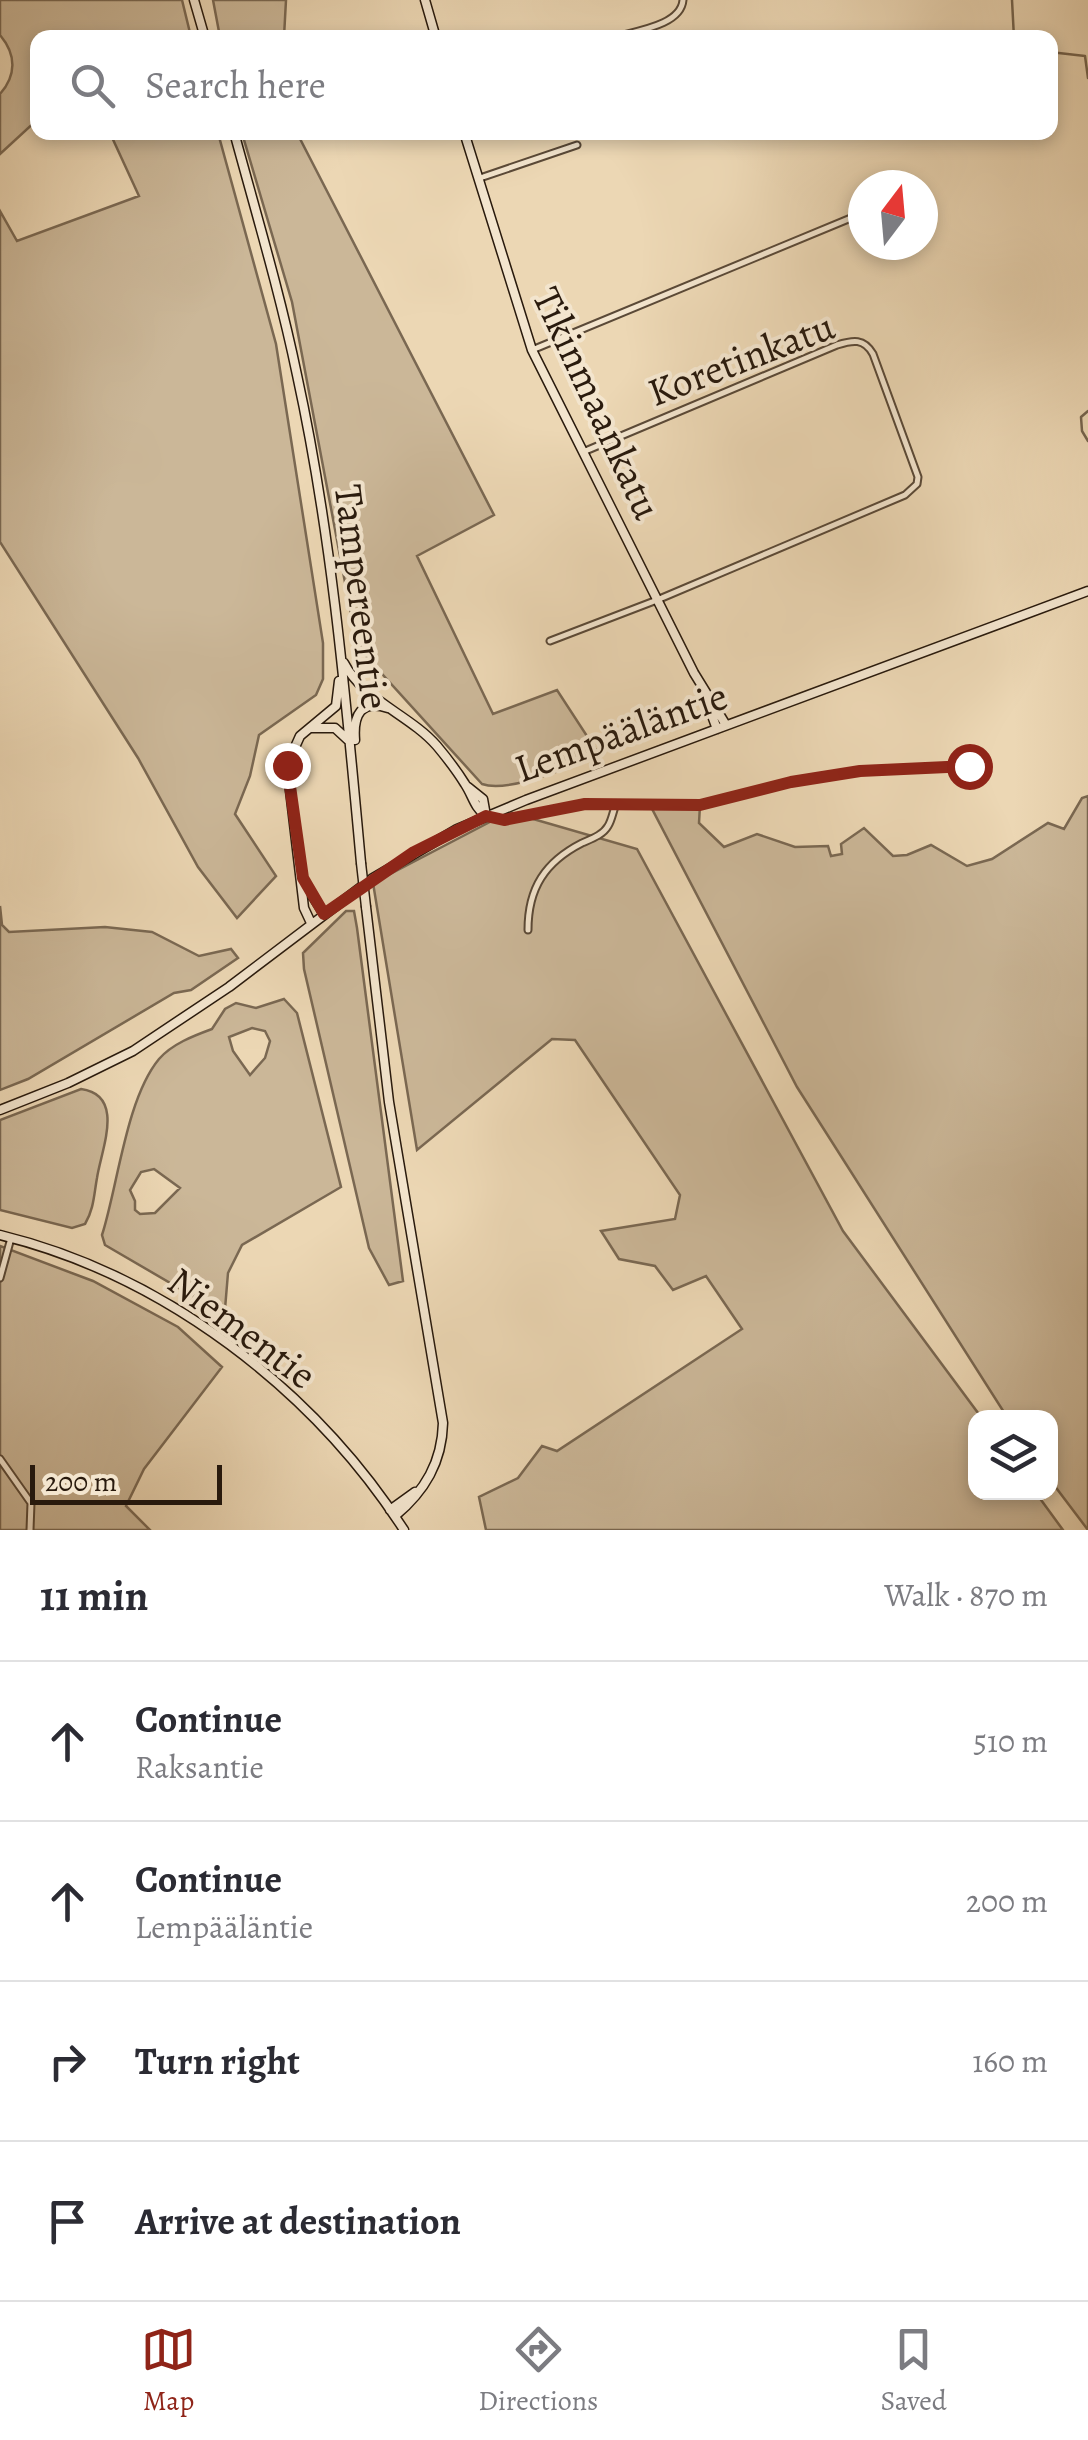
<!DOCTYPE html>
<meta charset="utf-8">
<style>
body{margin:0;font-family:Alegreya,serif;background:#f2f2f3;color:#2b2b33}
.controls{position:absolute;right:30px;bottom:30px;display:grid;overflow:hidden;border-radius:20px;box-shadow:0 5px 15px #0003}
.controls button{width:90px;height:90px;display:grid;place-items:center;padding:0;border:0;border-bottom:2px solid #e1e1e2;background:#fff;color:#2b2b33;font:50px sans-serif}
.compass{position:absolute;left:848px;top:170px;width:90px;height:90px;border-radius:50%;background:#fff;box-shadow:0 5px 15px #0003;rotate:16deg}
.scale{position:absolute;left:30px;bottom:25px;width:192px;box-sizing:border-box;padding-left:10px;border:5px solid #291a0d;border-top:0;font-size:28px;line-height:35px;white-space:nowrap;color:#291a0d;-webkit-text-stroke:8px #f3e5ce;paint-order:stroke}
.stop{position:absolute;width:30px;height:30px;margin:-22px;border:8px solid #8f2418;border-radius:50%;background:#fff}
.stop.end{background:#8f2418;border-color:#fff;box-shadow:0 2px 10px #0008}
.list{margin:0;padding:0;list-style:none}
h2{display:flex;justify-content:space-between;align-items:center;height:130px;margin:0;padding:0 40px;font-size:42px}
h2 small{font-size:32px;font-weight:400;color:#7c7c81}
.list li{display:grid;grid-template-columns:65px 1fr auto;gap:30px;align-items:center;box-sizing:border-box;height:160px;padding:0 40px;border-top:2px solid #e1e1e2}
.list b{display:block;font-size:38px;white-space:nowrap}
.list p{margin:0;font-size:32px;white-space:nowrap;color:#7c7c81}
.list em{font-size:32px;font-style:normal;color:#7c7c81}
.icon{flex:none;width:55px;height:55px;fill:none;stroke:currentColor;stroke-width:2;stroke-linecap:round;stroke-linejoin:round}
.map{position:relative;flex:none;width:1088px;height:1530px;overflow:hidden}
.search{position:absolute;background:#fff;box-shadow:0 5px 15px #0003;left:30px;right:30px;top:30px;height:110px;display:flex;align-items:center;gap:25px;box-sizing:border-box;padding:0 35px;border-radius:20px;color:#7c7c81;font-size:38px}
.sheet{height:770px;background:#fff}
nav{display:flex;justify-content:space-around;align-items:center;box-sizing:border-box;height:140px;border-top:2px solid #e1e1e2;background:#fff;font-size:28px;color:#7c7c81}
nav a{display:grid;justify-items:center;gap:5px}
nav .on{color:#8f2418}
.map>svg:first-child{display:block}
.green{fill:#cbb798;stroke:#7a6852;stroke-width:2.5;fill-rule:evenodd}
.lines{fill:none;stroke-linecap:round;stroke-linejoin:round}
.stream{stroke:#76654f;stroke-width:2.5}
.street-casing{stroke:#5a4937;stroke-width:9}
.secondary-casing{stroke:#291a0d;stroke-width:11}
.street{stroke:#f3e5ce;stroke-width:5}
.secondary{stroke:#f3e5ce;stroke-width:8}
.secondary-bridge-casing{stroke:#291a0d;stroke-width:11;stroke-linecap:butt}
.secondary-bridge{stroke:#f3e5ce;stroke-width:8}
.route{stroke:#8f2418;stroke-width:12}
.labels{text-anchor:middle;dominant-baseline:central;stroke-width:8;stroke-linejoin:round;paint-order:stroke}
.street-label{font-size:40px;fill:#291a0d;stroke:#f3e5ce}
</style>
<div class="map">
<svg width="1088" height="1530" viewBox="0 0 1088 1530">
<rect width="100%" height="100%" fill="#ecd7b4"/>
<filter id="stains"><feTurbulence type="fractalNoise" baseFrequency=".002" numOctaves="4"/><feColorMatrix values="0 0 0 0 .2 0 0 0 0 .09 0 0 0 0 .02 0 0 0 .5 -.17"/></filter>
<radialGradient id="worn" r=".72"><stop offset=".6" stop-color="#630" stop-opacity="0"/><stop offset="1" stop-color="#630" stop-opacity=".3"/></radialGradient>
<path class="green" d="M0 0H182L191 37 38 38 37 120 0 154V94C16 76 17 55 0 35Z
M213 0H286L284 37H220Z
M110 133H218L276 344 323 643V679L316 695 259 735 250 776 235 814 276 876 237 918 198 867 138 758 0 542V211L17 241 139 196Z
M242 133H297L494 515 417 556 493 714 557 690 600 756C572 765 509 794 482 784L364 654 354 630 292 302Z
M1088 796V1530L1051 1481 1050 1418 1007 1417 797 1087 649 803 700 805 699 823 724 847 757 834 795 847 828 846 831 856 842 854 841 844 864 828 893 856 907 855 931 845 967 866 992 859 1048 823 1064 829 1082 798Z
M509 812 637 849 843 1231 981 1417 976 1418V1492L1036 1493 1063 1530H486L479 1497 518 1478 542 1446 557 1451 742 1329 706 1276 673 1290 655 1266 619 1259 601 1231 675 1219 680 1195 575 1040 552 1039 417 1150 373 883Z
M0 906 2 925 9 932 105 927 152 932 199 956 231 949 238 958 191 990 174 993 28 1079 0 1090Z
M346 911H354L357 928 403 1281 389 1285 369 1248 304 969 303 953Z
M284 999 297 1013 341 1187 242 1245 228 1273 225 1309 220 1312 105 1245 102 1235C118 1185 126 1099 159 1059 172 1044 193 1036 212 1029L225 1009 236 1003 256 1008ZM252 1028 265 1031 270 1041 265 1058 250 1075 233 1051 229 1037ZM154 1169 180 1188 155 1213 140 1214 135 1210V1201L130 1190 141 1172Z
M81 1089C126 1095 101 1150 97 1178 94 1194 94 1209 85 1224L72 1228 0 1210V1120Z
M0 1246 93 1281 178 1327 222 1367 144 1469 126 1506 150 1530H0Z"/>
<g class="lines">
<path class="stream" d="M1012 0 1014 38
M1050 52 1085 56 1088 78
M1088 411 1081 417 1082 431 1088 441"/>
<g class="street-casing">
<path id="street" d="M612 38C634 31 681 26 683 0
M480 178 577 145
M532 350 863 213
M550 641 657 600 905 495 917 484 918 477 873 354C864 338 853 340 837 345L583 452
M489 817 504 820 585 804 700 805 791 782 860 771 969 765
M528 930C528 888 545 862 582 843 591 839 603 835 608 826 612 820 613 811 616 804
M0 1278 11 1238
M0 1459 31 1503 30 1530"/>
</g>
<g class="secondary-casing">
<path id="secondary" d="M194 0 205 38
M425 0 436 38
M234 132C256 213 280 293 297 375 332 535 346 700 361 863
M464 132 532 350 694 673 726 725
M344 663C363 700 410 715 437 746 447 758 457 771 465 784 473 796 474 807 486 816
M705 697 717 729
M313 728H335L348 740
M355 740C353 715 361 699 388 708
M468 787 483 799 486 816
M305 884 324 914
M366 907 389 1102 443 1423C442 1462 425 1491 395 1516
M311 923 304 908 287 765 300 736 336 706 339 681
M0 1110 68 1083 133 1051 229 987 373 878 457 829 526 800 1088 591
M0 1235C164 1275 313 1389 404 1530
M390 1510 415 1492"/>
</g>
<use href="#street" class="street"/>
<use href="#secondary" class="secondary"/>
<g class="secondary-bridge-casing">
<path id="secondary-bridge" d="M361 863 366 907"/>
</g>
<use href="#secondary-bridge" class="secondary-bridge"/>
</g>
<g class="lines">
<path class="route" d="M287 765 303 878 324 914 414 852 486 816 504 820 585 804 700 805 791 782 860 771 969 766"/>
</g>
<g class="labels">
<g class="street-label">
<text transform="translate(741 359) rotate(-21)">Koretinkatu</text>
<text transform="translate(597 403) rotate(65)">Tikinmaankatu</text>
<text transform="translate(362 597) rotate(83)">Tampereentie</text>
<text transform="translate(621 732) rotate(-20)">Lempääläntie</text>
<text transform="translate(242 1328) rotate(37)">Niementie</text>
</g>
</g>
<rect width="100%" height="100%" filter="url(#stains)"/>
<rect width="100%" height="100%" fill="url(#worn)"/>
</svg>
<div class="controls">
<button><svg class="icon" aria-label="layers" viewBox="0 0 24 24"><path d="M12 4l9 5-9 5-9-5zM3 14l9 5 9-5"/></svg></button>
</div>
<svg class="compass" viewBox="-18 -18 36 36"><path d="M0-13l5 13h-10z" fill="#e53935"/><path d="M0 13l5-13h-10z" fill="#7c7c81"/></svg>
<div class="scale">200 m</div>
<div class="stop" style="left:969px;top:766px"></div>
<div class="stop end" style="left:287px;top:765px"></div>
<div class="search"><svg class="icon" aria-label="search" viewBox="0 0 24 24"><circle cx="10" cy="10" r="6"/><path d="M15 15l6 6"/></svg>Search here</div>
</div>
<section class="sheet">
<h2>11 min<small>Walk · 870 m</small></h2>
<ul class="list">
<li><svg class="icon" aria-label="ahead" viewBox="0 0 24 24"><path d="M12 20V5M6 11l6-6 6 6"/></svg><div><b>Continue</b><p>Raksantie</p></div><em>510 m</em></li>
<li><svg class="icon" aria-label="ahead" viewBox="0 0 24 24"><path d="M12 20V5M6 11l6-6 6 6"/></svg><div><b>Continue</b><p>Lempääläntie</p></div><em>200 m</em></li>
<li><svg class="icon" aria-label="right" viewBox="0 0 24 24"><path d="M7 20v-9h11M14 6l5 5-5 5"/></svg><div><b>Turn right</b></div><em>160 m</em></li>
<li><svg class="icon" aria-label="arrive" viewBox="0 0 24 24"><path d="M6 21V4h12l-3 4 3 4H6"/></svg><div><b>Arrive at destination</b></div></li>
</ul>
</section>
<nav>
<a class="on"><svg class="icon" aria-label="map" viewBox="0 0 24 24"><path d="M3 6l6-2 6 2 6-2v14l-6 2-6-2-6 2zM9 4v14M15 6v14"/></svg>Map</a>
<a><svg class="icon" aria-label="directions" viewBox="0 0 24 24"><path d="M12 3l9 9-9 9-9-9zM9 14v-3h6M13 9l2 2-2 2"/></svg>Directions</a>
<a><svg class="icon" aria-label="saved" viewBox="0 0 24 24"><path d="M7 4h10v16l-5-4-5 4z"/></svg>Saved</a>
</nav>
